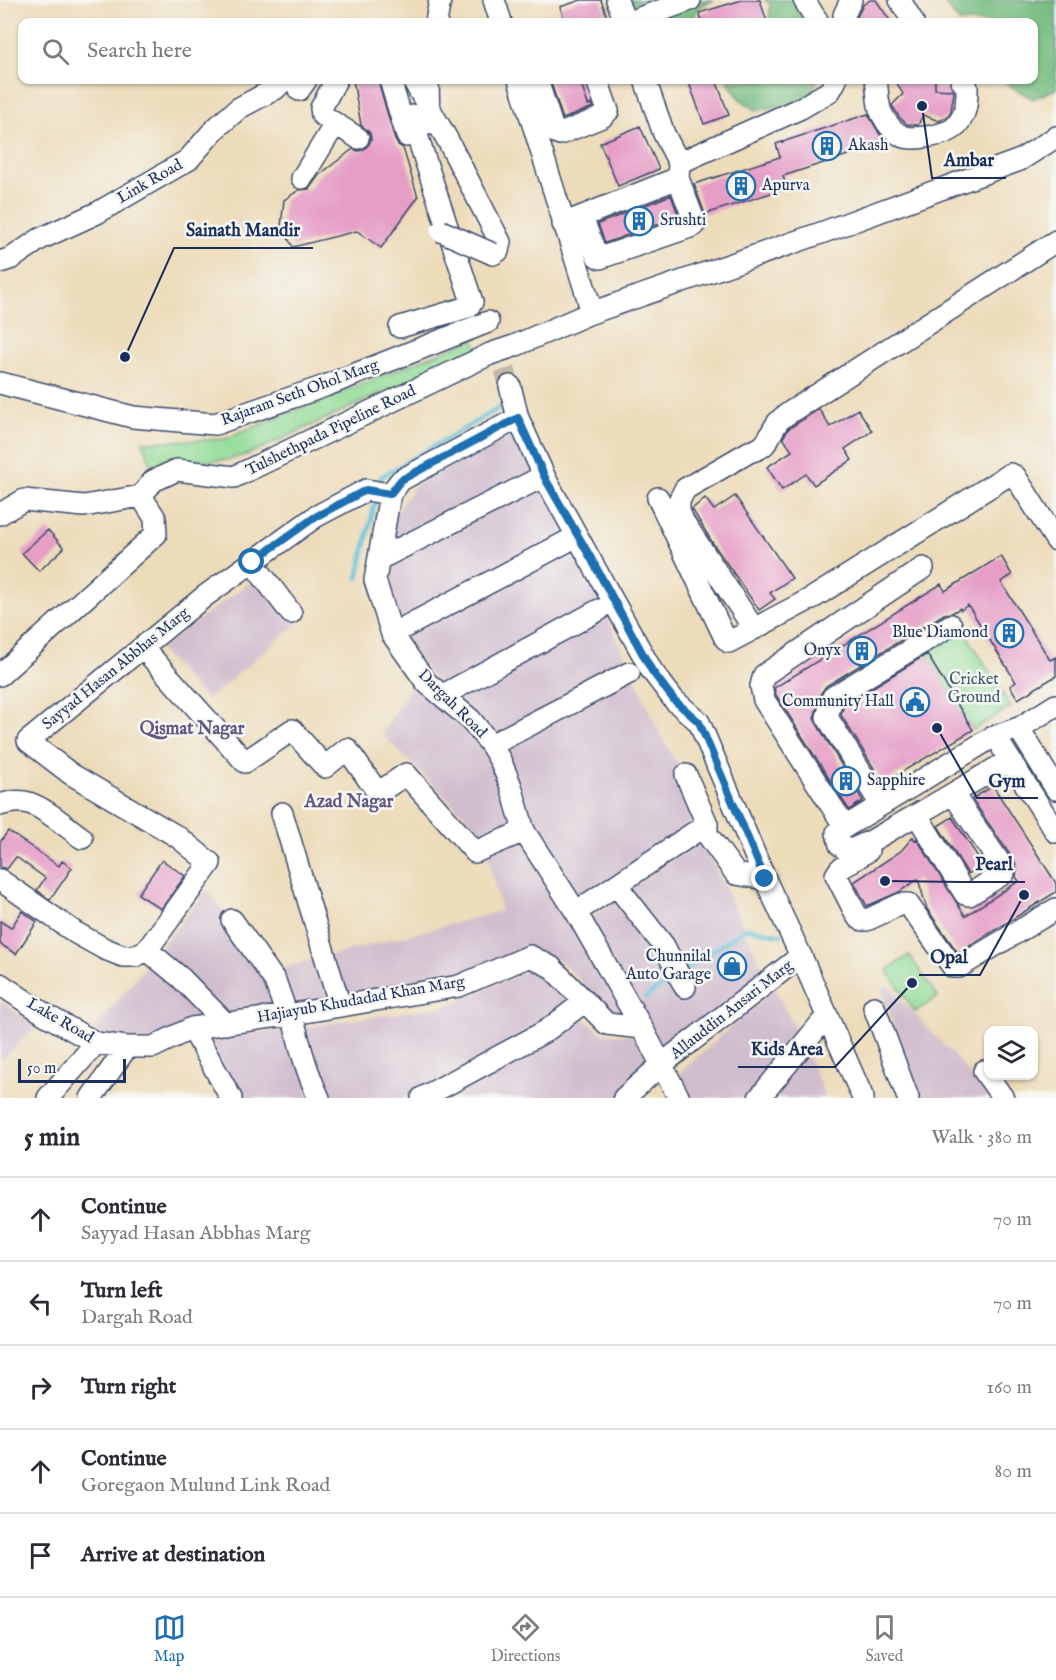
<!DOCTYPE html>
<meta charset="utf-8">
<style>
body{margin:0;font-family:"IM FELL English",serif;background:#f2f2f3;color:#2b2b33}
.controls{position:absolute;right:18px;bottom:18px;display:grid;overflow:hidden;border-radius:12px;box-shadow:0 2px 4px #0004}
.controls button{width:54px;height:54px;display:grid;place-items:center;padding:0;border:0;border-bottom:2px solid #e1e1e2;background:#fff;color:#2b2b33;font:30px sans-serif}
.scale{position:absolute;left:18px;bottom:15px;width:108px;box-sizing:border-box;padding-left:6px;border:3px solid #1b2f5e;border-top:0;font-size:16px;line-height:21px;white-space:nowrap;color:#1b2f5e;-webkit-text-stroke:4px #f6f6f2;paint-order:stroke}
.stop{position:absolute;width:18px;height:18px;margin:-14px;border:4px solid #1f6fb2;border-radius:50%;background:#fff}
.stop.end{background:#1f6fb2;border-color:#fff;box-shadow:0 2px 6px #0008}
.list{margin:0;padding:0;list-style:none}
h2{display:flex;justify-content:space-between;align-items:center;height:78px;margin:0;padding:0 24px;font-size:26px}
h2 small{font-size:20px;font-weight:400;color:#7c7c81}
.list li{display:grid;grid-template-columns:39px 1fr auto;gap:18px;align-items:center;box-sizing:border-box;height:84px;padding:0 24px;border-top:2px solid #e1e1e2}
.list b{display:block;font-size:22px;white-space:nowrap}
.list p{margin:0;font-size:20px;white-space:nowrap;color:#7c7c81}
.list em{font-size:20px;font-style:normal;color:#7c7c81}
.icon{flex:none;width:33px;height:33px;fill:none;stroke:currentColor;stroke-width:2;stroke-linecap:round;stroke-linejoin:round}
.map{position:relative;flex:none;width:1056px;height:1098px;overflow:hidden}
.search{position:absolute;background:#fff;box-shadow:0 2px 4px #0004;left:18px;right:18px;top:18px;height:66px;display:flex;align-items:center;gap:15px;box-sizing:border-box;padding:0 21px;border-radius:12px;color:#7c7c81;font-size:22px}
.sheet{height:498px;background:#fff}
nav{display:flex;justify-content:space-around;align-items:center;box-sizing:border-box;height:84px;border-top:2px solid #e1e1e2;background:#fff;font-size:16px;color:#7c7c81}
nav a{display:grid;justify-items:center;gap:3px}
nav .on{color:#1f6fb2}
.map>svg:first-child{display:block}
.industrial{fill:#d0bdcd}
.green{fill:#91db96;stroke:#56857a;stroke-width:1.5}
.forest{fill:#74bb7f;stroke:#48756e;stroke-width:1.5}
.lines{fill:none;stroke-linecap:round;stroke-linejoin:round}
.stream{stroke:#5abfd8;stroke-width:4.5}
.building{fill:#e69ec7}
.minor-tunnel{stroke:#c3b9a8;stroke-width:21;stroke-dasharray:21 10;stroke-linecap:butt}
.minor-casing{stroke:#3a496c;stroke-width:24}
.minor{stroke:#fff;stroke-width:21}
.minor-bridge-casing{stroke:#3a496c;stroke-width:24;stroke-linecap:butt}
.minor-bridge{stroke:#fff;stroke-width:21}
.route{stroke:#1f6fb2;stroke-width:8}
.labels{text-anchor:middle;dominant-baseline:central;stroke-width:5;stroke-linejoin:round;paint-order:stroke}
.poi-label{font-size:16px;fill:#1b2f5e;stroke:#f6f6f2;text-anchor:start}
.street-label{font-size:16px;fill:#1b2f5e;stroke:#f6f6f2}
.park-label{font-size:16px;fill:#385a6c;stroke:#f6f6f2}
.neighbourhood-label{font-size:18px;font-weight:bold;fill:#625683;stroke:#f6f6f2}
.leader{fill:none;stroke:#1b2f5e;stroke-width:2}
.callout-dot{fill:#1b2f5e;stroke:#f6f6f2;stroke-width:2}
.callout-label{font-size:18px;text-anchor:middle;font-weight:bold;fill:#1b2f5e;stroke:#f6f6f2;stroke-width:5;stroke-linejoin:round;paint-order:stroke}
</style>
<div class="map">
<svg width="1056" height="1098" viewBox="0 0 1056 1098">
<rect width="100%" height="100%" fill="#f6f6f2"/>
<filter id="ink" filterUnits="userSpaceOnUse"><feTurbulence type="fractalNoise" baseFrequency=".0167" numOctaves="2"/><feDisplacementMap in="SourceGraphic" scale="12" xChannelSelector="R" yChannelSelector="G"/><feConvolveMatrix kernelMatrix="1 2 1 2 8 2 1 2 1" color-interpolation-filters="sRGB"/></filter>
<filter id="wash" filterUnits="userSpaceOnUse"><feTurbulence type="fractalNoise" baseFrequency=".008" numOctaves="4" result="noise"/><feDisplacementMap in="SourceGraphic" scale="24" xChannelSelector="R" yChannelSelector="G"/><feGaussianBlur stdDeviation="1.35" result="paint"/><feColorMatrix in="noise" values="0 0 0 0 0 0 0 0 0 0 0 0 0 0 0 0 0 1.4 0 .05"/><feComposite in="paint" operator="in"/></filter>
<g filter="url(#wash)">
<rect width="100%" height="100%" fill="#eddcba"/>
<path class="industrial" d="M523 432 664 742 708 810 579 904 540 834 503 749 429 674 405 638 390 598 387 569 394 516 416 484 491 440Z
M270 568 308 614 207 700 159 649Z
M413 683 469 732 492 762 589 951 625 1013 606 1008 561 961 529 947 453 982 152 1040 116 1041 93 1031 207 890 270 971 501 911 482 833 382 734Z
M701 838 766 975 665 1055 588 920Z
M527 971 548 980 585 1020 602 1033 636 1036 652 1069 617 1098H238L207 1040 304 1027 446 1006Z
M888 986 959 1061 989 1098H916L882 989Z
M775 988 799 1037 753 1098H692L678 1074Z
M0 1001 37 1026 0 1061Z
M807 1054 826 1098H770Z"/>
<path class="green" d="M473 339 478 349 249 454 226 460 151 464 143 442 225 439Z
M964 630 1011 707 973 730 967 721 906 757 893 736 954 699 926 653Z
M909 955 938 997 915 1012 887 970Z"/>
<path class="forest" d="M624 0H714C702 4 695 10 693 22H632Z
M765 0H801L809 22H769L770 4Z
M942 0H1056V89L1033 99 1015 89 1003 80H1034V22H959Z
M727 80H816L817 81 809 97 787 106 756 110 740 99Z"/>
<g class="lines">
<path class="stream" d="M379 486 381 477 503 406
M358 578 376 497
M682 972 746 928 781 935
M646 997 673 978"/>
</g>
<g id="blocks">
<path class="building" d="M581 0H601L609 22H565L560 7Z
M742 0H760L767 22H702L699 13Z
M870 0H876L891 22H857V17L863 5Z
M353 80H378L395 140 398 145 403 148 418 197 381 248 357 231 293 247 281 226 284 200 299 190 309 189 319 175 353 149 358 151 363 150 369 144 371 139 370 133 361 125Z
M550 80H580L588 105 592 104 593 107 563 119Z
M688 80H716L729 115 704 124Z
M895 80H935V89L952 90 954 92 951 111 947 117 939 121 923 115 918 125 907 124 899 117 892 105 903 94Z
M868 114 885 143 783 176 787 188 705 214 694 184 780 157 776 144Z
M640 126 659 169 618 186 600 143Z
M671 195 679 217 605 243 598 224Z
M819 409 830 427 858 409 872 431 845 449 852 460 814 485 806 474 782 490 767 467 792 451 783 438 788 429Z
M735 496 792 578 770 593 775 599 759 610 712 542 692 509 705 498 714 510Z
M48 530 64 548 39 571 22 553Z
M1001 556 1012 575 1001 582 1050 660 1056 657V676L1018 699 1010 686 1016 682 968 605 961 610 960 608 952 613 944 614 826 686 821 693 814 719 863 801 849 810 776 695 774 688 941 584 945 591Z
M927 654 973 730 883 783 841 715 844 705Z
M993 786 1056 883V892L958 953 927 909 918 879 899 892 867 906 854 882 901 851 913 837 915 840 917 839 965 916 1019 881 1016 877 1017 869 1015 862 972 799Z
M952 817 983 865 968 874 938 826Z
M8 831 59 866 62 861 72 868 50 900 37 890 45 878 16 857 7 869 0 867V842Z
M162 860 185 876 161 909 138 894Z
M22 911 37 922 16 954 0 944V921L11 928Z"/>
</g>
</g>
<g filter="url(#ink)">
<use href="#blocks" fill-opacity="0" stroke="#3a496c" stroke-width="1.5"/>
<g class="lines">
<path class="minor-tunnel" d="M495 340 510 386"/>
<g class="minor-casing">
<path id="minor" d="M494 0 501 22
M617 0 625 22
M804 0 818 22
M900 0 913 22
M436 22 440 0
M629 22 690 0
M845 22 844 15 851 0
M336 80 321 108 322 115 358 138
M390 80 407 136
M413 80 447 139 500 242 498 251 493 254
M428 80 429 124
M519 80 589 302 588 314
M537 80 553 129 555 132 560 134 602 117 608 111 597 80
M876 80C878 91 877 107 883 116 887 124 894 132 902 136 913 141 949 135 956 126 967 113 967 103 967 87L961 80
M299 90 306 80
M679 163 801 108 830 91 836 80
M302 178 335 124
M563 224 678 178 679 163 664 134 645 80
M585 225 597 256 600 258 693 226 695 223 678 178
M0 262 12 258 40 239 97 213 188 160 215 129 239 108 275 89 284 80
M400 327 468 307 472 302 411 117 429 110
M514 346 588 314 821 233 1020 160 1056 137
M0 383 133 417 215 424 325 386 488 322
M510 386 518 418 546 480 652 671 674 700 699 722 765 879 801 956 863 1098
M518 418 401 480 390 494 375 580 392 634 426 682 471 720 491 745 500 760 511 786 524 831 576 912 642 1028 679 1098
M658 498 725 638 729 642 814 597 1010 474 1015 476 1056 540
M0 514 24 500 84 506 141 496
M379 559 536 480
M252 562 291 613
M754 629 683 521 679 511V501L685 489 749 452C769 447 766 440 776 425 779 419 786 415 792 411L1056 241
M392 634 566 542
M143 648 245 762 292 730 325 767 347 749 378 793 406 774 475 852 524 831
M0 675 156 534 155 518 141 496 153 481 177 470 234 477 490 354
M443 695 599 610
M1056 705 1021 727 1023 735 1056 789
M491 745 629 673
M1003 749 1056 832
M1010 760 930 807 873 840 848 851 840 845 837 833 845 827 991 738 1021 727
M686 775 707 824
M0 805C10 802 19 800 29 803 45 808 68 828 82 838
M881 805 827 717 833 697 951 625
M282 813 340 1006
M917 815 965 894 969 895 1004 873V869L953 794
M845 827 764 700 761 686 764 675 923 568
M868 851 840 869 836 875 857 916 862 920H867L901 904H908L953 967H959L1056 909
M0 880 76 933 105 949 123 956H135L147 950
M617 886 664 946 685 987
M576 912 707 824V834L736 874 765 879
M232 920 275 981 287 1015
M0 984 46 1015 96 1043 127 1047H153L192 1028 287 1015 459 986 530 956 551 967 607 1024 642 1028
M874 1007 908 1098
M292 1014C299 1043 306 1071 319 1098
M226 1024 181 978 147 950 210 863 178 837 71 774 28 741 205 596 315 517 366 490 390 494
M192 1028 231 1098
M984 1071 1003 1098
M48 1098 96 1043
M91 1098 127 1047
M422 1098 546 1031 584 1002
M624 1098 662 1064 801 956
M759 1098 827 1016"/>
</g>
<use href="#minor" class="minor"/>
<g class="minor-bridge-casing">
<path id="minor-bridge" d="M441 231 493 254
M490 354 514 346"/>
</g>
<use href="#minor-bridge" class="minor-bridge"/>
</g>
</g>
<g class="lines" filter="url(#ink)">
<path class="route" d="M252 562 315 517 366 490 390 494 401 480 518 418 546 480 592 560 652 671 674 700 699 722 765 879"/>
</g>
<defs>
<g id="building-ring" transform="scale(1.5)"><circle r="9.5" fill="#f6f6f2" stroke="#1f6fb2" stroke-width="1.5"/><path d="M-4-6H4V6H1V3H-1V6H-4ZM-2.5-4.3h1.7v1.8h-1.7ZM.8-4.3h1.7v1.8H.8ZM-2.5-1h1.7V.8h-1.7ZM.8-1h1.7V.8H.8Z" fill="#1f6fb2"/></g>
<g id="civic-ring" transform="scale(1.5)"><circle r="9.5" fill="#f6f6f2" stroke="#1f6fb2" stroke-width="1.5"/><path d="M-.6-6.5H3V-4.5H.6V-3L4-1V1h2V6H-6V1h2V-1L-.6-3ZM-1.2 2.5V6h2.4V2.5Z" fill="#1f6fb2"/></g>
<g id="shop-ring" transform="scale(1.5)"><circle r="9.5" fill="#f6f6f2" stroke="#1f6fb2" stroke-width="1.5"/><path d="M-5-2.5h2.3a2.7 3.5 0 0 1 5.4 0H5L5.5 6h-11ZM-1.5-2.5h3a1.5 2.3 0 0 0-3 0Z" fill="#1f6fb2"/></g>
</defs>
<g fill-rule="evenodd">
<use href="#building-ring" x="827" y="146"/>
<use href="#building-ring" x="741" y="186"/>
<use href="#building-ring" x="639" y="221"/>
<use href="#building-ring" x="1009" y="633"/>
<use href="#building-ring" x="862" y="651"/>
<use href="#civic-ring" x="915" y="702"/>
<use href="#building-ring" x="846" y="781"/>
<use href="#shop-ring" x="732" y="966"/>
</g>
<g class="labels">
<g class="poi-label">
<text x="848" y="146">Akash</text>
<text x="762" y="186">Apurva</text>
<text x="660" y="221">Srushti</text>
<text x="988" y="633" text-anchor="end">Blue Diamond</text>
<text x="841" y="651" text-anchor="end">Onyx</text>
<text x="894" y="702" text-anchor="end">Community Hall</text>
<text x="867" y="781">Sapphire</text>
<text x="711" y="957" text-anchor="end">Chunnilal<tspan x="711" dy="18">Auto Garage</tspan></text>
</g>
<g class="street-label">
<text transform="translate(150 182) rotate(-30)">Link Road</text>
<text transform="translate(300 393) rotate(-20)">Rajaram Seth Ohol Marg</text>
<text transform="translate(331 431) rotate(-26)">Tulshethpada Pipeline Road</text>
<text transform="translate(116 669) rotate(-39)">Sayyad Hasan Abbhas Marg</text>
<text transform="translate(452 704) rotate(45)">Dargah Road</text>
<text transform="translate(361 1000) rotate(-10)">Hajiayub Khudadad Khan Marg</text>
<text transform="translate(732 1010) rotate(-38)">Allauddin Ansari Marg</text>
<text transform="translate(60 1021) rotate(30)">Lake Road</text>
</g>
<g class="park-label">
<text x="974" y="680">Cricket<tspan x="974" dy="18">Ground</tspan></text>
</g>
<g class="neighbourhood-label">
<text x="192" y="729">Qismat Nagar</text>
<text x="349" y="802">Azad Nagar</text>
</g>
</g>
<path class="leader" d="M922 106L932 178H1006M125 357L174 248H313M937 728L977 798H1038M885 881L963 882H1025M1024 895L980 975H919M912 983L835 1067H738"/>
<g class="callout-dot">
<circle cx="922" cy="106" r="6"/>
<circle cx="125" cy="357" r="6"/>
<circle cx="937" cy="728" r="6"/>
<circle cx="885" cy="881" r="6"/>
<circle cx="1024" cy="895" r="6"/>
<circle cx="912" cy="983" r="6"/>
</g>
<g class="callout-label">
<text x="969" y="166">Ambar</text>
<text x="243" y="236">Sainath Mandir</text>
<text x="1007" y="787">Gym</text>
<text x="994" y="870">Pearl</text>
<text x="949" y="963">Opal</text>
<text x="787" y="1055">Kids Area</text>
</g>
</svg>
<div class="controls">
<button><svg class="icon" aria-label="layers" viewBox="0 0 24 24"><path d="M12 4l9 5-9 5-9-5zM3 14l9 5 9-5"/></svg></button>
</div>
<div class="scale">50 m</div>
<div class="stop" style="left:252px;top:562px"></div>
<div class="stop end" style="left:765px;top:879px"></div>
<div class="search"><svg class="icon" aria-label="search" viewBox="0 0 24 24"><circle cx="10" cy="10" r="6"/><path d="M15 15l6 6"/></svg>Search here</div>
</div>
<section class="sheet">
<h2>5 min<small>Walk · 380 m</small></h2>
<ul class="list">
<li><svg class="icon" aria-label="ahead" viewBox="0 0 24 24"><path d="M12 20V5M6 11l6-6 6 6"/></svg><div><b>Continue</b><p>Sayyad Hasan Abbhas Marg</p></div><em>70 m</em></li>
<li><svg class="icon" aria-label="left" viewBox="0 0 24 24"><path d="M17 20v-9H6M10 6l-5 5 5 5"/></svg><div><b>Turn left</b><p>Dargah Road</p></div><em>70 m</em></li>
<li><svg class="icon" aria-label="right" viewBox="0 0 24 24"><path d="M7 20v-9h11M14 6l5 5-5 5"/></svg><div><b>Turn right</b></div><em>160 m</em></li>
<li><svg class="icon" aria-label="ahead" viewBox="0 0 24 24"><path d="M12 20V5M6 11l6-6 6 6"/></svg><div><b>Continue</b><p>Goregaon Mulund Link Road</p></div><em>80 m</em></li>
<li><svg class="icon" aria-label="arrive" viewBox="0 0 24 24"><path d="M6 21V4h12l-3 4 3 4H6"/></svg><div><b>Arrive at destination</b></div></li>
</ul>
</section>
<nav>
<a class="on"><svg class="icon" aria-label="map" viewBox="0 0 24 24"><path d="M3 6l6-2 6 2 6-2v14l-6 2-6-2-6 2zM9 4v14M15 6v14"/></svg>Map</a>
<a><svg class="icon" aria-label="directions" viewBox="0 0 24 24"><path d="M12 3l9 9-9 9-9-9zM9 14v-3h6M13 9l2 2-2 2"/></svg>Directions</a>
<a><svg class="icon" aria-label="saved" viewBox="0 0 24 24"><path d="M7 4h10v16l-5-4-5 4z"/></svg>Saved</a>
</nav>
